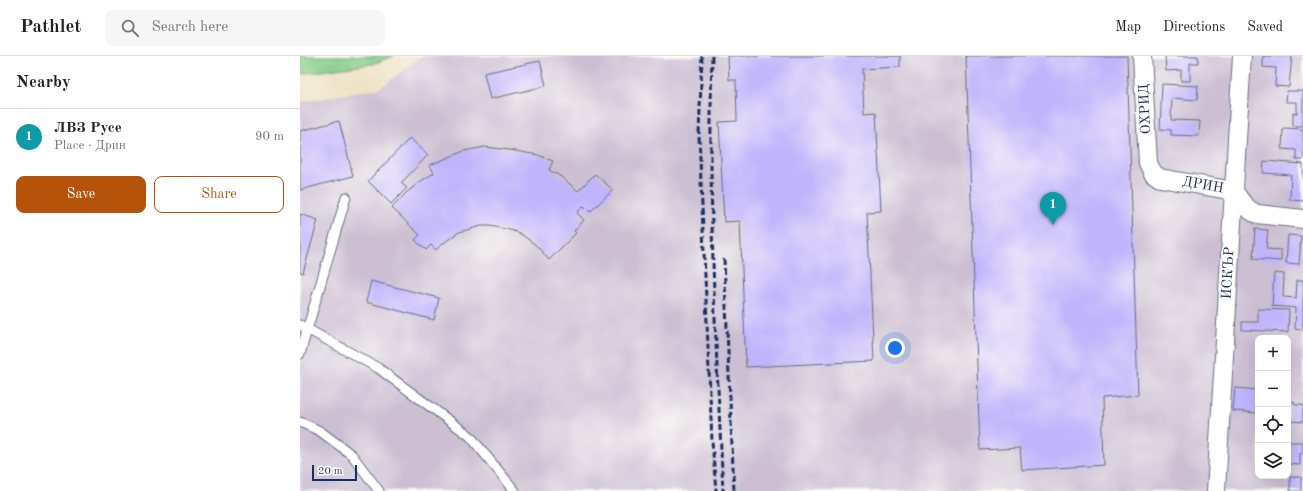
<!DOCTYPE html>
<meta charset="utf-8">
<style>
body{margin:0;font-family:"Old Standard TT",serif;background:#f6f6f6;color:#202124}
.controls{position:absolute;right:12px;bottom:12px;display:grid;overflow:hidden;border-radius:8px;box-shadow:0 4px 16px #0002}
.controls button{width:36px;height:36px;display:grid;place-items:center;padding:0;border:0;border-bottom:1px solid #e0e0e0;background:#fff;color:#202124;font:20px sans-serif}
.scale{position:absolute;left:12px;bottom:10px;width:45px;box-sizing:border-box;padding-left:4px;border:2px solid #1b2f5e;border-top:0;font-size:11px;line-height:14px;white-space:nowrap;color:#1b2f5e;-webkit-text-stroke:3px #fdfcf7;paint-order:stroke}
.you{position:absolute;left:595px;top:292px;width:14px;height:14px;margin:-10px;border:3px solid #fff;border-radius:50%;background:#1a73e8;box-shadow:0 0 0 6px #1a73e833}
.badge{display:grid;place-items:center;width:26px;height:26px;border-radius:50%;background:#b45309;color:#fff;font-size:13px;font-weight:700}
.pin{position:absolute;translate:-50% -33px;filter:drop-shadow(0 1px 2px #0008)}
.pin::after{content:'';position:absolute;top:21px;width:14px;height:12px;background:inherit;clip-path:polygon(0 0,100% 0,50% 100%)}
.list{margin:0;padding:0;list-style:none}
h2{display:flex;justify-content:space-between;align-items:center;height:52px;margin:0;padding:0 16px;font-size:17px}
h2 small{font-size:13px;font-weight:400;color:#757577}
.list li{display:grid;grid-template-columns:26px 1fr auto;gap:12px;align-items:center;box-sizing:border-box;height:56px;padding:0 16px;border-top:1px solid #e0e0e0}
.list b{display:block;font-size:15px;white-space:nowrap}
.list p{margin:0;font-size:13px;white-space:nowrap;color:#757577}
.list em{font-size:13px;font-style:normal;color:#757577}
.actions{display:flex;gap:8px;padding:12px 16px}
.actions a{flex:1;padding:9px 0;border:1px solid #b45309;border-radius:8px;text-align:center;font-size:14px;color:#b45309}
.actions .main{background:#b45309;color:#fff}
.icon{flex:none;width:22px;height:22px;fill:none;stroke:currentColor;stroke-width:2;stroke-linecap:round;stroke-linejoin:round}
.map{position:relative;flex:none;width:1003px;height:435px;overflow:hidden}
header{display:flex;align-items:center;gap:24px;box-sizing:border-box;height:56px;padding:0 20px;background:#fff;border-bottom:1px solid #e0e0e0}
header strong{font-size:19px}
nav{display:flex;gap:22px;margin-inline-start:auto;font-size:14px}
.search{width:280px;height:36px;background:#f6f6f6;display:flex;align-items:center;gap:10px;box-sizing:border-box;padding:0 14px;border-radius:8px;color:#757577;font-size:15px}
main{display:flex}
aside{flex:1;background:#fff}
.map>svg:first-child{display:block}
.industrial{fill:#ccbfd4;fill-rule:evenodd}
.green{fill:#83ca85;stroke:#4f7c72}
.building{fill:#c0b4fc}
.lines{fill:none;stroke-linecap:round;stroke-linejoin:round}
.lane-casing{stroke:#656e81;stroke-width:11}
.street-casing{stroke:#656e81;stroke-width:20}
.lane{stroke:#fff;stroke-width:9}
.street{stroke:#fff;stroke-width:18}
.rail{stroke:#1b2f5e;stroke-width:3;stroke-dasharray:6 3;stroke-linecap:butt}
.labels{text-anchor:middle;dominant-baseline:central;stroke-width:3;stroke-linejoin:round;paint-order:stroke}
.street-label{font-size:14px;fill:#1b2f5e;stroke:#fdfcf7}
</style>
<header>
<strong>Pathlet</strong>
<div class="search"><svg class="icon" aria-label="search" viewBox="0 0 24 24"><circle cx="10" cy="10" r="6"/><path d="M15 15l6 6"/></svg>Search here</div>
<nav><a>Map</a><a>Directions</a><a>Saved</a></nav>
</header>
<main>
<aside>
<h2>Nearby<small></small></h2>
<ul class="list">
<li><span class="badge" style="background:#0f9aa8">1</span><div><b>ЛВЗ Русе</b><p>Place · Дрин</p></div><em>90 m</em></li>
</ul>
<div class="actions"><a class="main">Save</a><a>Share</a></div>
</aside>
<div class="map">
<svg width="1003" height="435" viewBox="0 0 1003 435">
<rect width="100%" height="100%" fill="#fdfcf7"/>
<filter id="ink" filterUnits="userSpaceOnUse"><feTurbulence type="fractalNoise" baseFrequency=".025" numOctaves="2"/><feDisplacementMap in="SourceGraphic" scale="8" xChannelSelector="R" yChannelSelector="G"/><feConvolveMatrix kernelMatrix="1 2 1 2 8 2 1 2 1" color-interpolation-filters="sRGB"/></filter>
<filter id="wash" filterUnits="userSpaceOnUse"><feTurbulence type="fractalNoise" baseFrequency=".012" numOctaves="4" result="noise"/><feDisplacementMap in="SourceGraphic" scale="16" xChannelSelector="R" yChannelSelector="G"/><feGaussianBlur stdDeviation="0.9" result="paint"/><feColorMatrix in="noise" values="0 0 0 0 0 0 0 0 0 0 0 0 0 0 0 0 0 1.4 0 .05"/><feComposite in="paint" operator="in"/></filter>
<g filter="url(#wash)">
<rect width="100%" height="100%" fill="#eee2c2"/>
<path class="industrial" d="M122 0H1003V435H0V46L80 32ZM958 282H988V420H958Z"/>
<path class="green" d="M0 0H94L73 8 0 18Z"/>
<g id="blocks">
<path class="building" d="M428 0H600V11L562 13 564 57 576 56 581 155 567 156 574 305 446 311 440 165 424 166 419 66 437 65 436 24H429Z
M666 0H827L838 339 802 342 804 409 722 414 720 392 680 394Z
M865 0H898V7H890V25H881V14L866 15Z
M963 0H992L989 31 975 30 976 12 963 11Z
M240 5 246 30 190 43 184 17Z
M862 28 898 30 897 44 872 42 871 64 900 65 899 80 871 79V74L860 73Z
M987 35H1003V70H993V57H997V46H986Z
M39 65 53 120 0 134V75Z
M983 72 1003 73V104H996V94L982 93Z
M110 82 128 99 101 127 107 132 91 148 68 125Z
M185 91 210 94 238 99 253 105 249 114 260 120 278 135 295 118 313 134 290 156 284 150 277 157 284 164 274 175 276 177 249 204 238 191 228 183 219 177 210 174 190 170H181L159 176 142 188 136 194 131 189 126 194 115 184 120 179 92 152 106 137 121 125 134 117 130 109 164 95Z
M964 105 1003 108V145L990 144 991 119 963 117Z
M0 158 18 164 3 217 0 216Z
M955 173 968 174 966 193 981 194V205L953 203Z
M988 179 1001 180 999 208 986 207Z
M974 217 984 218 983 241 996 242 997 224H1003V274L995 273 996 252 972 250Z
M71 225 139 242 134 264 66 246Z
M958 253 989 254 988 276 942 274V266H958Z
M935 332 958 334V357L933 355Z
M988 346H994L995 349H1003V366L991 365 989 381H988Z
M989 386H1003V397H1000V409L989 408Z
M990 421H1001V435H990Z"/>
</g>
</g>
<g filter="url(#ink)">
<use href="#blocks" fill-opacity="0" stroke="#656e81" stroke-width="1"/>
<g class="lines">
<g class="lane-casing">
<path id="lane" d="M0 269 78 312 170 380 215 435
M0 298 46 141
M0 366 20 375 52 399 79 435"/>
</g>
<g class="street-casing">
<path id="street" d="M842 0 848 107 853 117 860 122 934 135C940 144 946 154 957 158L1003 163
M916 435 942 0"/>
</g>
<use href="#lane" class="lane"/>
<use href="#street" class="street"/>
<path class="rail" d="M402 0 399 79 412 385 416 435
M412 0C408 145 416 290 423 435
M424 203 434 435"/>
</g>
</g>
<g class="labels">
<g class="street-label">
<text transform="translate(845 53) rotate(-93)">ОХРИД</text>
<text transform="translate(903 129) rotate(10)">ДРИН</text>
<text transform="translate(928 217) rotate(-87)">ИСКЪР</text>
</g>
</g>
</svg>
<div class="controls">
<button>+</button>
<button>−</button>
<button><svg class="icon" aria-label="locate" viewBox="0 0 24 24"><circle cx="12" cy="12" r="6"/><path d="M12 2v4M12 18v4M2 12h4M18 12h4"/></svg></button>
<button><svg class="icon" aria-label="layers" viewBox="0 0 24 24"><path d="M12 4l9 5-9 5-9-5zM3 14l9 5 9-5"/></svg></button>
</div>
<div class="scale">20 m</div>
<div class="you"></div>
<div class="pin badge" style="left:753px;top:169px;background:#0f9aa8">1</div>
</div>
</main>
